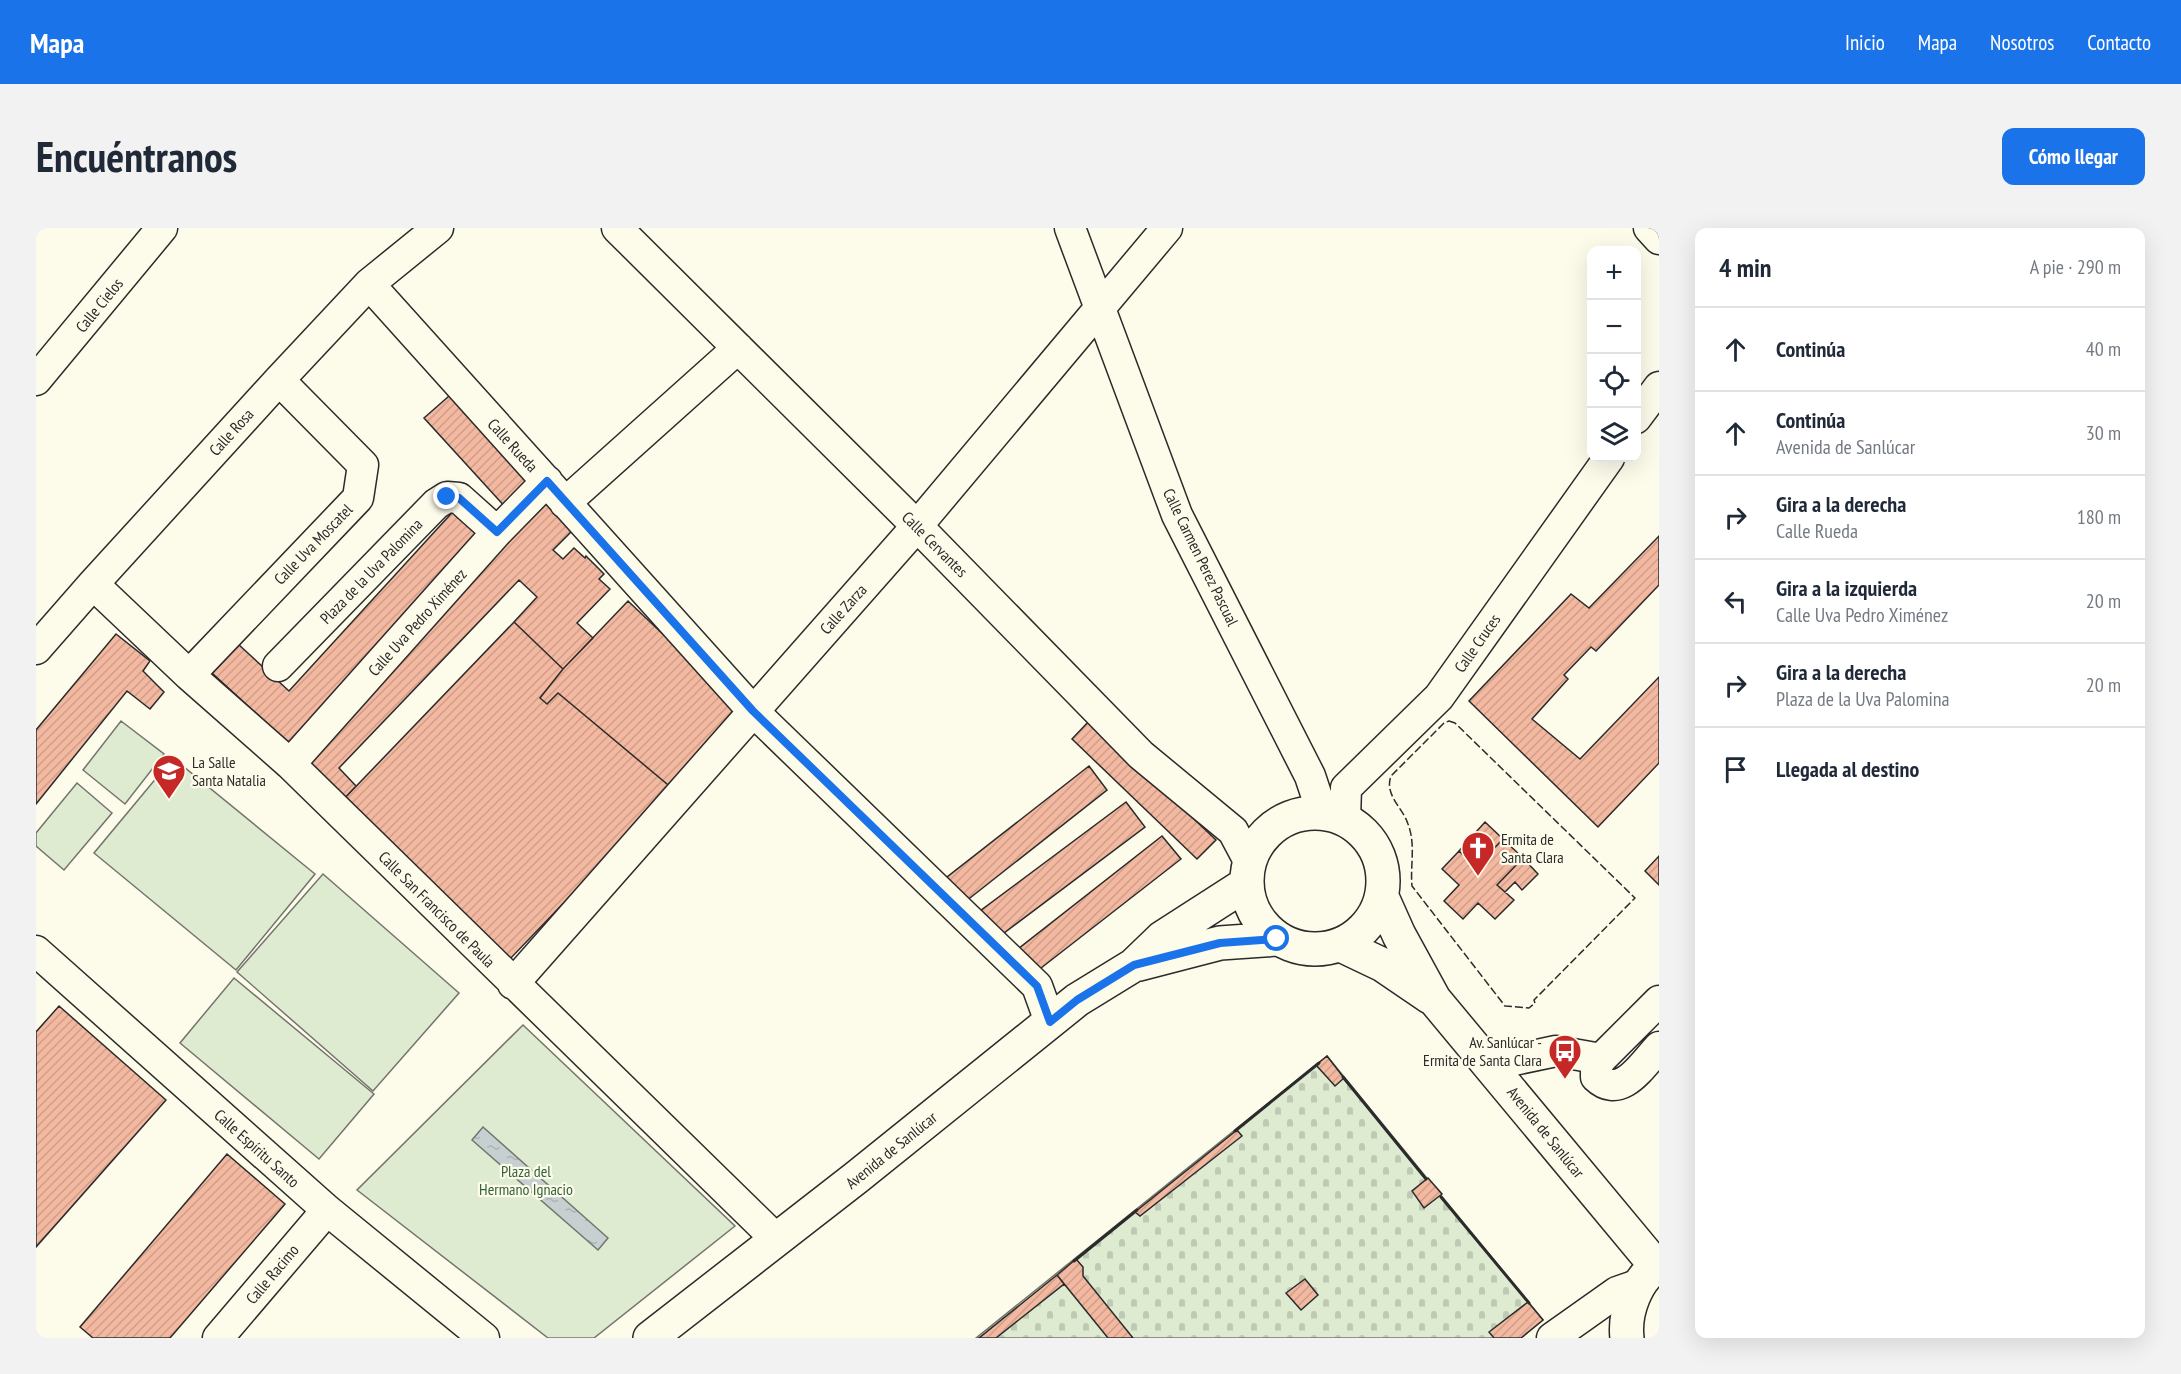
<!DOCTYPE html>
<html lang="es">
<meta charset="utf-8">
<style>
body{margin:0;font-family:"PT Sans Narrow",sans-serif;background:#f2f2f3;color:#1f2937}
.controls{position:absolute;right:18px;top:18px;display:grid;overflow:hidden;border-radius:12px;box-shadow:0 6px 24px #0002}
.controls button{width:54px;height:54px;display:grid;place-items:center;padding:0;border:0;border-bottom:2px solid #e0e1e3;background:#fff;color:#1f2937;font:30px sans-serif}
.stop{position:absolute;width:18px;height:18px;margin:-14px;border:4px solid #1a73e8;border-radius:50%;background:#fff}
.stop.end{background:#1a73e8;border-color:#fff;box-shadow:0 2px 6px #0008}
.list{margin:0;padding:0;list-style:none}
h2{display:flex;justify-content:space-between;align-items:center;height:78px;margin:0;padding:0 24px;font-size:26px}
h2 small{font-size:20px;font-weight:400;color:#747a83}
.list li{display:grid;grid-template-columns:39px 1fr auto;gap:18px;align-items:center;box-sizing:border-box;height:84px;padding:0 24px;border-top:2px solid #e0e1e3}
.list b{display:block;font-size:22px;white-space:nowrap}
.list p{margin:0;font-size:20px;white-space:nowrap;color:#747a83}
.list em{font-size:20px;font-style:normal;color:#747a83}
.icon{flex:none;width:33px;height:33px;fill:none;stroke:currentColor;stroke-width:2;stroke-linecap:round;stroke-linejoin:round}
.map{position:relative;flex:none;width:1623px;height:1110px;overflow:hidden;border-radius:12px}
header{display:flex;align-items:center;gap:36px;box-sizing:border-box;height:84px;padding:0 30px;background:#1a73e8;color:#fff}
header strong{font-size:28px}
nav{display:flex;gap:33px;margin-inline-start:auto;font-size:21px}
.intro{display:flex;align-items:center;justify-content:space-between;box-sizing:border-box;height:144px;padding:0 36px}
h1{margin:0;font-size:42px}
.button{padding:15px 27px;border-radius:12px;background:#1a73e8;color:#fff;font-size:21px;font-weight:700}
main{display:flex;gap:36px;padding:0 36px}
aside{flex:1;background:#fff;border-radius:12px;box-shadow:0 6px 24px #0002}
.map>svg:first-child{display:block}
.cemetery{fill:url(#cemetery-stones);stroke:#74746e;stroke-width:1.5}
.green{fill:#deebd1;stroke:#74746e;stroke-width:1.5}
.water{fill:url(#water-ripples);stroke:#74746e;stroke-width:1.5}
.building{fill:url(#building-hatch);stroke:#2b2b2b;stroke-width:1.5}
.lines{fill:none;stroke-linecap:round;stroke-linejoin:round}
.minor-casing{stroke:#2b2b2b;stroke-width:33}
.major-casing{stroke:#2b2b2b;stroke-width:36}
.minor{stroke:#fdfbea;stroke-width:30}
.major{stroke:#fdfbea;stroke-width:33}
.fence{stroke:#2b2b2b;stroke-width:1.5;stroke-dasharray:8 3;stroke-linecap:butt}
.wall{stroke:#2b2b2b;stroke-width:3}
.route{stroke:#1a73e8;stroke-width:8}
.labels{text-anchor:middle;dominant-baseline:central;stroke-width:4.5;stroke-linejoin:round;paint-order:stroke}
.street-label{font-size:16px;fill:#2b2b2b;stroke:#fdfbea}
.poi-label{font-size:16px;fill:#2b2b2b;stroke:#fdfbea;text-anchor:start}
.park-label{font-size:16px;fill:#34623c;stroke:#fdfbea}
</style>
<header>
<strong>Mapa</strong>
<nav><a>Inicio</a><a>Mapa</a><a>Nosotros</a><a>Contacto</a></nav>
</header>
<div class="intro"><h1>Encuéntranos</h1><a class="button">Cómo llegar</a></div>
<main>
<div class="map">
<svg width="1623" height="1110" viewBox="0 0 1623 1110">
<defs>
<pattern id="cemetery-stones" width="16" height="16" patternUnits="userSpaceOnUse" patternTransform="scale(1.5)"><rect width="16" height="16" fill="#deebd1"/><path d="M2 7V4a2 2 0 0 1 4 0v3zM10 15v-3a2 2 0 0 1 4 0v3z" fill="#bfcab4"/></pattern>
<pattern id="water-ripples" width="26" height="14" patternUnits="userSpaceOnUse" patternTransform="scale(1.5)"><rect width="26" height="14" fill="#c7d0d0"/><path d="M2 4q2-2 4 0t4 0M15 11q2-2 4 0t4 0" fill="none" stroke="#abb3b3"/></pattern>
<pattern id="building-hatch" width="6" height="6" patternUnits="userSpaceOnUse" patternTransform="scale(1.5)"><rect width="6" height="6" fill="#f2b8a0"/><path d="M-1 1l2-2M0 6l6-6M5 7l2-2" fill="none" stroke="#d09e8a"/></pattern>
</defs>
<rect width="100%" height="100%" fill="#fdfbea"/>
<path class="cemetery" d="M1291 828 1507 1092 1485 1110H940Z"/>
<path class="green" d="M85 493 128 526 89 576 47 542Z
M137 530 279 646 200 742 58 625Z
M41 555 76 585 28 642 0 618V605Z
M287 646 423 765 337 863 201 744Z
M198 750 338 866 283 931 144 815Z
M487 797 699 998 558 1110H512L321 962Z"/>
<path class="water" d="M447 899 572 1010 562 1022 436 912Z"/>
<path class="building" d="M421 161 504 253 472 282 388 190Z
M514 271 542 297 517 322 527 331 538 320 549 330 550 328 568 346 563 351 574 361 541 395 557 410 527 441 478 394 501 369 483 352 303 540 320 558 305 574 265 536 501 277Z
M423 277 451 302 256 518 176 445 202 416 253 463Z
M1623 308V357L1560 423 1555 419 1528 447 1532 451 1496 491 1544 531 1623 449V535L1562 599 1433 473 1535 366 1553 380Z
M592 373 710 485 637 561 522 465 511 476 504 470 527 441Z
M478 394 527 441 504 470 511 476 522 465 637 561 472 733 305 574Z
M80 406 114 433 107 443 128 464 114 481 91 463 0 576V502Z
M1054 492 1180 612 1161 631 1036 511Z
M1053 538 1071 562 925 677 906 653Z
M1090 574 1109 599 960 711 940 686Z
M1449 594 1467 611 1440 639 1423 623Z
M1126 608 1145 631 996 747 978 724Z
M1467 611 1487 630 1461 657 1478 672 1459 691 1442 675 1427 691 1408 673 1423 657 1406 641 1423 623 1440 639Z
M1623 628V657L1609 643Z
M1487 630 1502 646 1486 662 1479 654 1469 664 1461 657Z
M23 778 130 872 0 1019V804Z
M1291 828 1308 850 1299 858 1280 837Z
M1201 902 1206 908 1104 988 1099 984Z
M191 926 249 976 134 1110H57L44 1099Z
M1392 950 1406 966 1388 980 1376 963Z
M1040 1031 1047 1039V1048L1097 1110H1072L1021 1047Z
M1021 1047 1028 1056 960 1110H943Z
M1269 1051 1282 1067 1265 1082 1250 1065Z
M1492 1074 1507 1092 1485 1110H1458L1453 1104Z"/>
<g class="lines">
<g class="minor-casing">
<path id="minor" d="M581 0 881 298 1105 527 1197 603 1213 633
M1034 0 1141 287 1274 548 1286 584
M1613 0 1623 11
M333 56 717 483 1001 758 1014 794
M0 152 126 0
M1600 190 1623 159
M529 275 702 120
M57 356 153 447 254 536 740 1011
M0 421 57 356 243 152 333 56 402 0
M242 438 400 276 411 269 423 270 461 304
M153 447 322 270 327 237 243 152
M254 536 461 304 511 253
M1309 591 1310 560 1403 469 1573 230
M0 723 291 982 448 1110
M477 756 881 298 1131 0
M1565 831 1560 839V849C1585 873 1606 837 1623 819
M1454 837 1520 823 1565 831 1623 773
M182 1110 291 982
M1516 1110 1581 1064 1604 1056"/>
</g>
<g class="major-casing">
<path id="major" d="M1211 653a68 68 0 1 1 136 0a68 68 0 1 1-136 0Z
M1346 669 1363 707 1398 771 1620 1038
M1305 717 1347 737 1394 769
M1103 736 1184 715 1241 711
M614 1110 821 949 1041 772 1098 737 1126 710 1210 656
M1591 1110C1588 1085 1600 1050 1623 1037"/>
</g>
<use href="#minor" class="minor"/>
<use href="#major" class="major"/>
<path class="fence" d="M1413 493 1419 495 1599 670 1498 772 1499 775 1493 780 1469 778 1376 658C1374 637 1380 617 1372 596 1367 580 1348 567 1355 548L1408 495Z"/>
<path class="wall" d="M1307 849 1390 951
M1199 903 1283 835
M1405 969 1493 1075
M1038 1033 1101 982"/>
</g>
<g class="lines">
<path class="route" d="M411 269 423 270 461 304 511 253 717 483 1001 758 1014 794 1041 772 1098 737 1184 715 1241 711"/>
</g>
<defs>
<g id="school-pin" transform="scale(1.725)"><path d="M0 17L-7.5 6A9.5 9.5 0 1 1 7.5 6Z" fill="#c62828" stroke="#fdfbea"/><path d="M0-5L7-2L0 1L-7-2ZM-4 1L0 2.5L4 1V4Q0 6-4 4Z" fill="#fff"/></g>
<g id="church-pin" transform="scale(1.725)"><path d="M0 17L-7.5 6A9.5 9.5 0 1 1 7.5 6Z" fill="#c62828" stroke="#fdfbea"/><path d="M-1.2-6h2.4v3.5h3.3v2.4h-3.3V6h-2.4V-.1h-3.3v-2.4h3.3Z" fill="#fff"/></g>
<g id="bus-pin" transform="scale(1.725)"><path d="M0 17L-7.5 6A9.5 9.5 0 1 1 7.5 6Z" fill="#c62828" stroke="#fdfbea"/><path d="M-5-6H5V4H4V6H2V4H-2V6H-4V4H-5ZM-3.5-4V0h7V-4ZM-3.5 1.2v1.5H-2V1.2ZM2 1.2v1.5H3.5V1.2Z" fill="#fff"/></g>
</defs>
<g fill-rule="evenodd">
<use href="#school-pin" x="133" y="543"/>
<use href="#church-pin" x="1442" y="620"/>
<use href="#bus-pin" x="1529" y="823"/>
</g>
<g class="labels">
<g class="street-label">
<text transform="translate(63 77) rotate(-51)">Calle Cielos</text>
<text transform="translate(195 204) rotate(-48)">Calle Rosa</text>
<text transform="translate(477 217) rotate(48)">Calle Rueda</text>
<text transform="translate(277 316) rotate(-46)">Calle Uva Moscatel</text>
<text transform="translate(899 316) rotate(45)">Calle Cervantes</text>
<text transform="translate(1165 329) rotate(64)">Calle Carmen Perez Pascual</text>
<text transform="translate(335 343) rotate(-46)">Plaza de la Uva Palomina</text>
<text transform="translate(807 381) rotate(-48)">Calle Zarza</text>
<text transform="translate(381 394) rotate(-48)">Calle Uva Pedro Ximénez</text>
<text transform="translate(1441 415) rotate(-55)">Calle Cruces</text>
<text transform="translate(401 681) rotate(45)">Calle San Francisco de Paula</text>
<text transform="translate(1510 904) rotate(51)">Avenida de Sanlúcar</text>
<text transform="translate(221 920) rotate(42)">Calle Espíritu Santo</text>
<text transform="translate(855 922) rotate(-39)">Avenida de Sanlúcar</text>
<text transform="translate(236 1046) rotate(-50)">Calle Racimo</text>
</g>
<g class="poi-label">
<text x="156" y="534">La Salle<tspan x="156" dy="18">Santa Natalia</tspan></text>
<text x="1465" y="611">Ermita de<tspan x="1465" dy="18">Santa Clara</tspan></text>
<text x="1506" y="814" text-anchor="end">Av. Sanlúcar -<tspan x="1506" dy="18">Ermita de Santa Clara</tspan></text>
</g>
<g class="park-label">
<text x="490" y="943">Plaza del<tspan x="490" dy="18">Hermano Ignacio</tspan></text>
</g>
</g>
</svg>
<div class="controls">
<button>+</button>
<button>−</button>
<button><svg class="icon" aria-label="locate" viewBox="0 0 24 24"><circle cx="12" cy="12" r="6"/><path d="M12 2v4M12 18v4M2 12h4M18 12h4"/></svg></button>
<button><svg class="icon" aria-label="layers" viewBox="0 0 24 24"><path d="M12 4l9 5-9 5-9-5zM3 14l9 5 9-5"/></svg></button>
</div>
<div class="stop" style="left:1241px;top:711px"></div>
<div class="stop end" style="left:411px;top:269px"></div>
</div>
<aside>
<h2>4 min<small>A pie · 290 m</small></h2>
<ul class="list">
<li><svg class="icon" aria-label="ahead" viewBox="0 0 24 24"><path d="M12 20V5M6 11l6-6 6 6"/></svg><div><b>Continúa</b></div><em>40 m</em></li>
<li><svg class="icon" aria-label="ahead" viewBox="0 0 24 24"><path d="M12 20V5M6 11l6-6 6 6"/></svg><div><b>Continúa</b><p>Avenida de Sanlúcar</p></div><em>30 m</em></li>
<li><svg class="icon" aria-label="right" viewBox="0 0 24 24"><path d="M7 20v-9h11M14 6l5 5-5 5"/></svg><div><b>Gira a la derecha</b><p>Calle Rueda</p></div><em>180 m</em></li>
<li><svg class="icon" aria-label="left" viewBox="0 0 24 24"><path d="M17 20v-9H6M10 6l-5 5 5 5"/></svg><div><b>Gira a la izquierda</b><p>Calle Uva Pedro Ximénez</p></div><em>20 m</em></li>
<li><svg class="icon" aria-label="right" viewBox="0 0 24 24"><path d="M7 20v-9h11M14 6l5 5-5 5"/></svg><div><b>Gira a la derecha</b><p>Plaza de la Uva Palomina</p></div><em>20 m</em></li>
<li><svg class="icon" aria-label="arrive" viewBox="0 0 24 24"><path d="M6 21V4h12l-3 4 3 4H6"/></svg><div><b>Llegada al destino</b></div></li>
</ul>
</aside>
</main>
